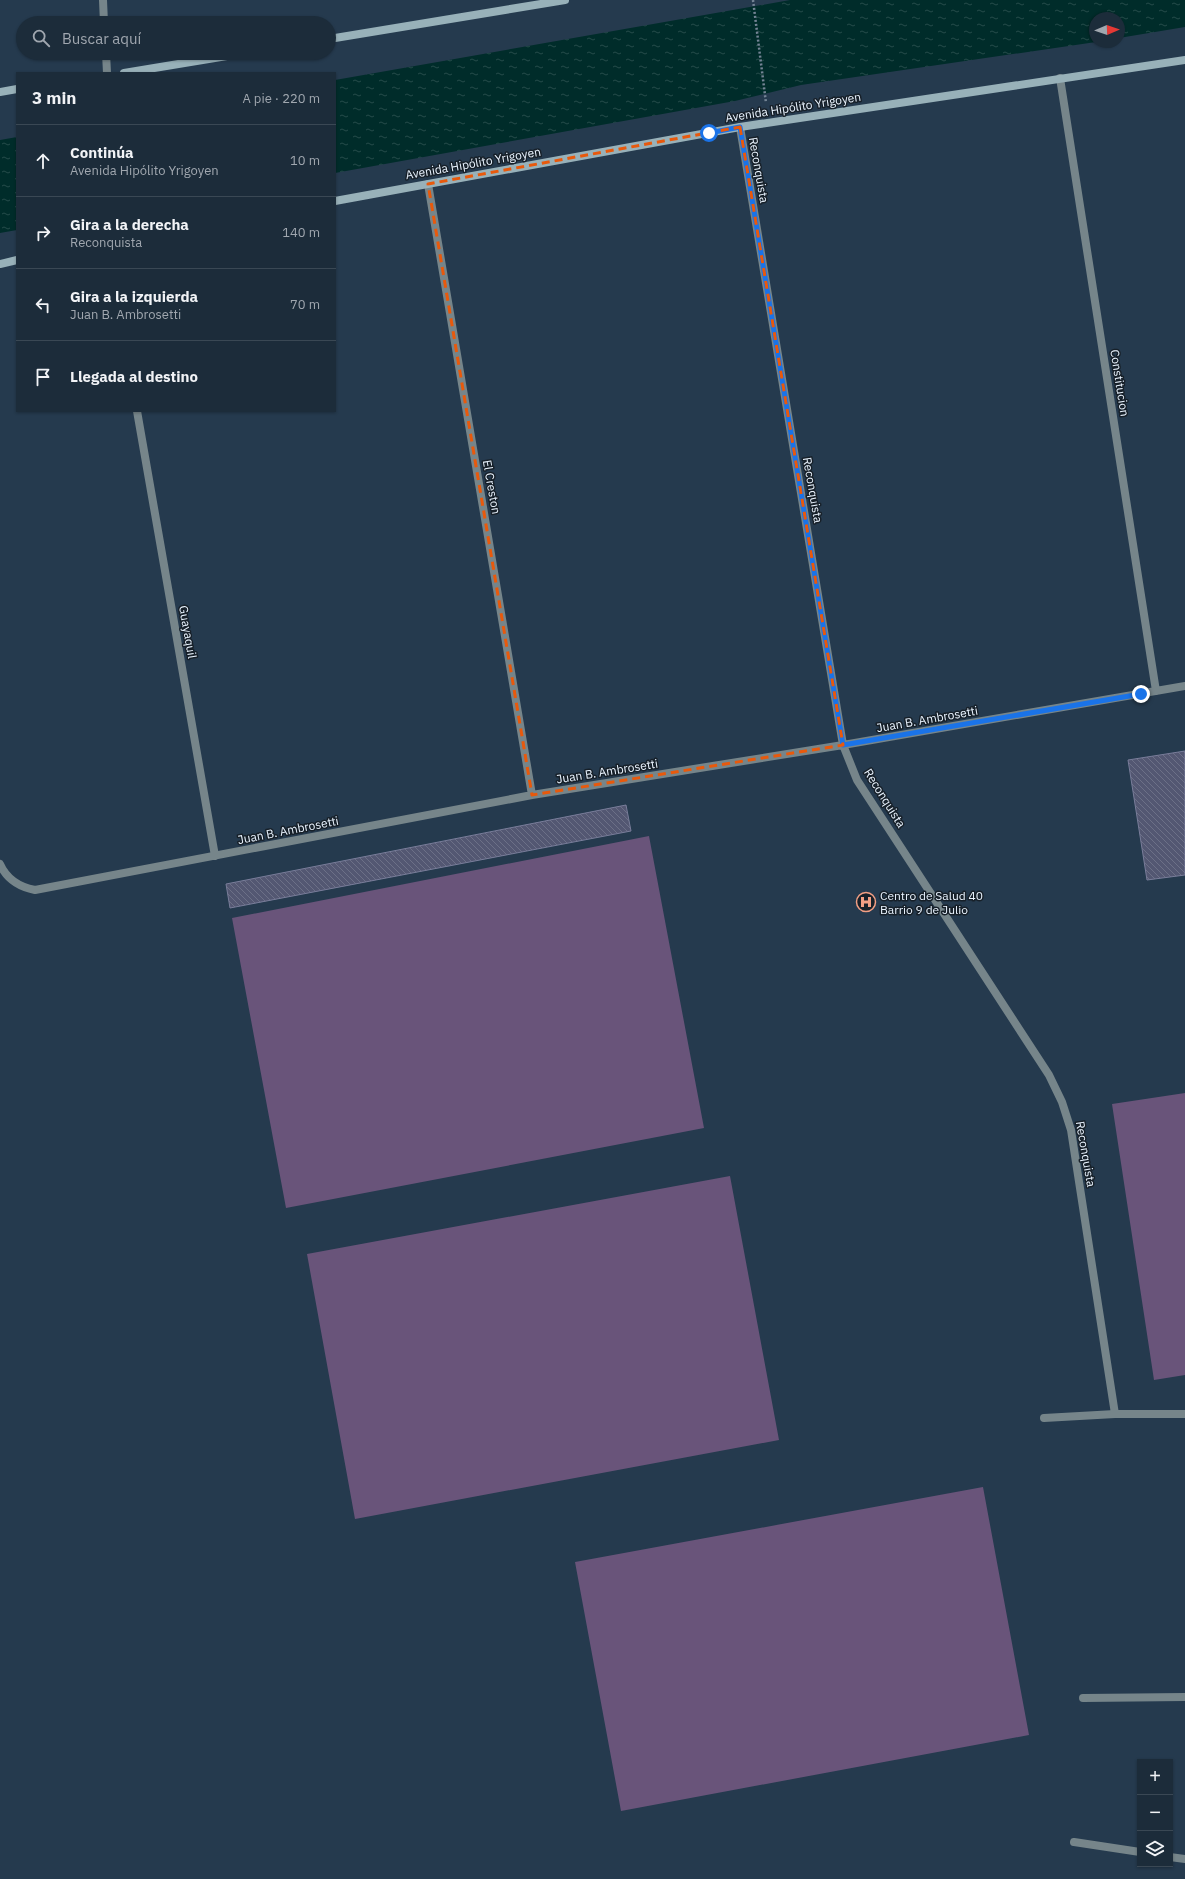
<!DOCTYPE html>
<html lang="es">
<meta charset="utf-8">
<style>
body{margin:0;font-family:"IBM Plex Sans",sans-serif;background:#293845;color:#f1f3f6}
.controls{position:absolute;right:12px;bottom:12px;display:grid;overflow:hidden;border-radius:0px;box-shadow:0 1px 3px #0004}
.controls button{width:36px;height:36px;display:grid;place-items:center;padding:0;border:0;border-bottom:1px solid #3a4854;background:#1c2c3a;color:#f1f3f6;font:20px sans-serif}
.compass{position:absolute;left:1089px;top:12px;width:36px;height:36px;border-radius:50%;background:#1c2c3a;box-shadow:0 1px 3px #0004;rotate:88deg}
.stop{position:absolute;width:12px;height:12px;margin:-9px;border:3px solid #1a73e8;border-radius:50%;background:#fff}
.stop.end{background:#1a73e8;border-color:#fff;box-shadow:0 1px 4px #0008}
.list{margin:0;padding:0;list-style:none}
h2{display:flex;justify-content:space-between;align-items:center;height:52px;margin:0;padding:0 16px;font-size:17px}
h2 small{font-size:13px;font-weight:400;color:#a0a7af}
.list li{display:grid;grid-template-columns:26px 1fr auto;gap:12px;align-items:center;box-sizing:border-box;height:72px;padding:0 16px;border-top:1px solid #3a4854}
.list b{display:block;font-size:15px;white-space:nowrap}
.list p{margin:0;font-size:13px;white-space:nowrap;color:#a0a7af}
.list em{font-size:13px;font-style:normal;color:#a0a7af}
.icon{flex:none;width:22px;height:22px;fill:none;stroke:currentColor;stroke-width:2;stroke-linecap:round;stroke-linejoin:round}
.map{position:relative;flex:none;width:1185px;height:1879px;overflow:hidden}
.search{position:absolute;background:#1c2c3a;box-shadow:0 1px 3px #0004;left:16px;top:16px;width:320px;height:44px;display:flex;align-items:center;gap:10px;box-sizing:border-box;padding:0 14px;border-radius:22px;color:#a0a7af;font-size:15px}
.panel{position:absolute;background:#1c2c3a;box-shadow:0 1px 3px #0004;left:16px;top:72px;width:320px;height:340px;border-radius:0px}
.map>svg:first-child{display:block}
.green{fill:#69547a}
.water{fill:url(#water-ripples)}
.building{fill:url(#building-back-hatch);stroke:#797d9a}
.lines{fill:none;stroke-linecap:round;stroke-linejoin:round}
.path{stroke:#748495;stroke-width:2.5;stroke-dasharray:2 2;stroke-linecap:butt}
.service{stroke:#76858a;stroke-width:8}
.minor{stroke:#76858a;stroke-width:8}
.secondary{stroke:#98b1b9;stroke-width:8}
.route{stroke:#1a73e8;stroke-width:5}
.marked{fill:none;stroke:#e8590c;stroke-width:3;stroke-dasharray:8 5;stroke-linejoin:round}
.labels{text-anchor:middle;dominant-baseline:central;stroke-width:3;stroke-linejoin:round;paint-order:stroke}
.street-label{font-size:12px;fill:#eaf4ff;stroke:#172029}
.poi-label{font-size:12px;fill:#eaf4ff;stroke:#172029;text-anchor:start}
</style>
<div class="map">
<svg width="1185" height="1879" viewBox="0 0 1185 1879">
<defs>
<pattern id="water-ripples" width="26" height="14" patternUnits="userSpaceOnUse"><rect width="26" height="14" fill="#002c2a"/><path d="M2 4q2-2 4 0t4 0M15 11q2-2 4 0t4 0" fill="none" stroke="#254b4a"/></pattern>
<pattern id="building-back-hatch" width="6" height="6" patternUnits="userSpaceOnUse"><rect width="6" height="6" fill="#535772"/><path d="M-1 5l2 2M0 0l6 6M5-1l2 2" fill="none" stroke="#6c7087"/></pattern>
</defs>
<rect width="100%" height="100%" fill="#253a4e"/>
<path class="green" d="M649 836 704 1128 286 1208 232 918Z
M1185 1093V1375L1154 1380 1112 1104Z
M730 1176 779 1440 355 1519 307 1254Z
M983 1487 1029 1735 621 1811 575 1562Z"/>
<path class="water" d="M790 0H1185V27L1119 38V18H1095L1096 42 801 85 735 101 335 173V80Z
M17 137V230L0 233V140Z"/>
<path class="building" d="M1185 751V875L1147 880 1128 760Z
M626 805 631 831 230 908 226 884Z"/>
<g class="lines">
<path class="path" d="M753 0 766 103"/>
<path class="service" d="M1074 1842 1140 1852
M1170 1857 1185 1859"/>
<path class="minor" d="M103 0 104 23
M106 53 107 73
M1060 78 1156 691
M740 127 843 745 857 780 1049 1075 1062 1102 1071 1130 1115 1414
M428 184 532 795
M137 411 215 856
M0 864C7 880 20 887 35 890L532 795 843 745 1185 686
M1044 1418 1115 1414H1185
M1083 1698 1185 1697"/>
<path class="secondary" d="M329 39 565 0
M124 73 245 53
M0 92 17 89
M335 201 740 127 1185 60
M0 264 17 260"/>
</g>
<g class="lines">
<path class="route" d="M709 133 740 127 843 745 1141 694"/>
</g>
<path class="marked" d="M740 127 843 745 532 795 428 184Z"/>
<defs>
<g id="hospital-ring" transform="scale(1)"><circle r="9.5" fill="#172029" stroke="#f39f84" stroke-width="1.5"/><path d="M-5-5h3v3.5h4V-5h3V5h-3V1.5h-4V5h-3Z" fill="#f39f84"/></g>
</defs>
<g fill-rule="evenodd">
<use href="#hospital-ring" x="866" y="902"/>
</g>
<g class="labels">
<g class="street-label">
<text transform="translate(793 107) rotate(-9)">Avenida Hipólito Yrigoyen</text>
<text transform="translate(473 163) rotate(-10)">Avenida Hipólito Yrigoyen</text>
<text transform="translate(759 170) rotate(80)">Reconquista</text>
<text transform="translate(1120 383) rotate(81)">Constitucion</text>
<text transform="translate(492 487) rotate(80)">El Creston</text>
<text transform="translate(813 490) rotate(80)">Reconquista</text>
<text transform="translate(188 632) rotate(80)">Guayaquil</text>
<text transform="translate(927 719) rotate(-10)">Juan B. Ambrosetti</text>
<text transform="translate(607 771) rotate(-9)">Juan B. Ambrosetti</text>
<text transform="translate(885 798) rotate(58)">Reconquista</text>
<text transform="translate(288 830) rotate(-11)">Juan B. Ambrosetti</text>
<text transform="translate(1086 1154) rotate(80)">Reconquista</text>
</g>
<g class="poi-label">
<text x="880" y="895">Centro de Salud 40<tspan x="880" dy="14">Barrio 9 de Julio</tspan></text>
</g>
</g>
</svg>
<div class="controls">
<button>+</button>
<button>−</button>
<button><svg class="icon" aria-label="layers" viewBox="0 0 24 24"><path d="M12 4l9 5-9 5-9-5zM3 14l9 5 9-5"/></svg></button>
</div>
<svg class="compass" viewBox="-18 -18 36 36"><path d="M0-13l5 13h-10z" fill="#e53935"/><path d="M0 13l5-13h-10z" fill="#a0a7af"/></svg>
<div class="stop" style="left:709px;top:133px"></div>
<div class="stop end" style="left:1141px;top:694px"></div>
<div class="search"><svg class="icon" aria-label="search" viewBox="0 0 24 24"><circle cx="10" cy="10" r="6"/><path d="M15 15l6 6"/></svg>Buscar aquí</div>
<section class="panel">
<h2>3 min<small>A pie · 220 m</small></h2>
<ul class="list">
<li><svg class="icon" aria-label="ahead" viewBox="0 0 24 24"><path d="M12 20V5M6 11l6-6 6 6"/></svg><div><b>Continúa</b><p>Avenida Hipólito Yrigoyen</p></div><em>10 m</em></li>
<li><svg class="icon" aria-label="right" viewBox="0 0 24 24"><path d="M7 20v-9h11M14 6l5 5-5 5"/></svg><div><b>Gira a la derecha</b><p>Reconquista</p></div><em>140 m</em></li>
<li><svg class="icon" aria-label="left" viewBox="0 0 24 24"><path d="M17 20v-9H6M10 6l-5 5 5 5"/></svg><div><b>Gira a la izquierda</b><p>Juan B. Ambrosetti</p></div><em>70 m</em></li>
<li><svg class="icon" aria-label="arrive" viewBox="0 0 24 24"><path d="M6 21V4h12l-3 4 3 4H6"/></svg><div><b>Llegada al destino</b></div></li>
</ul>
</section>
</div>
